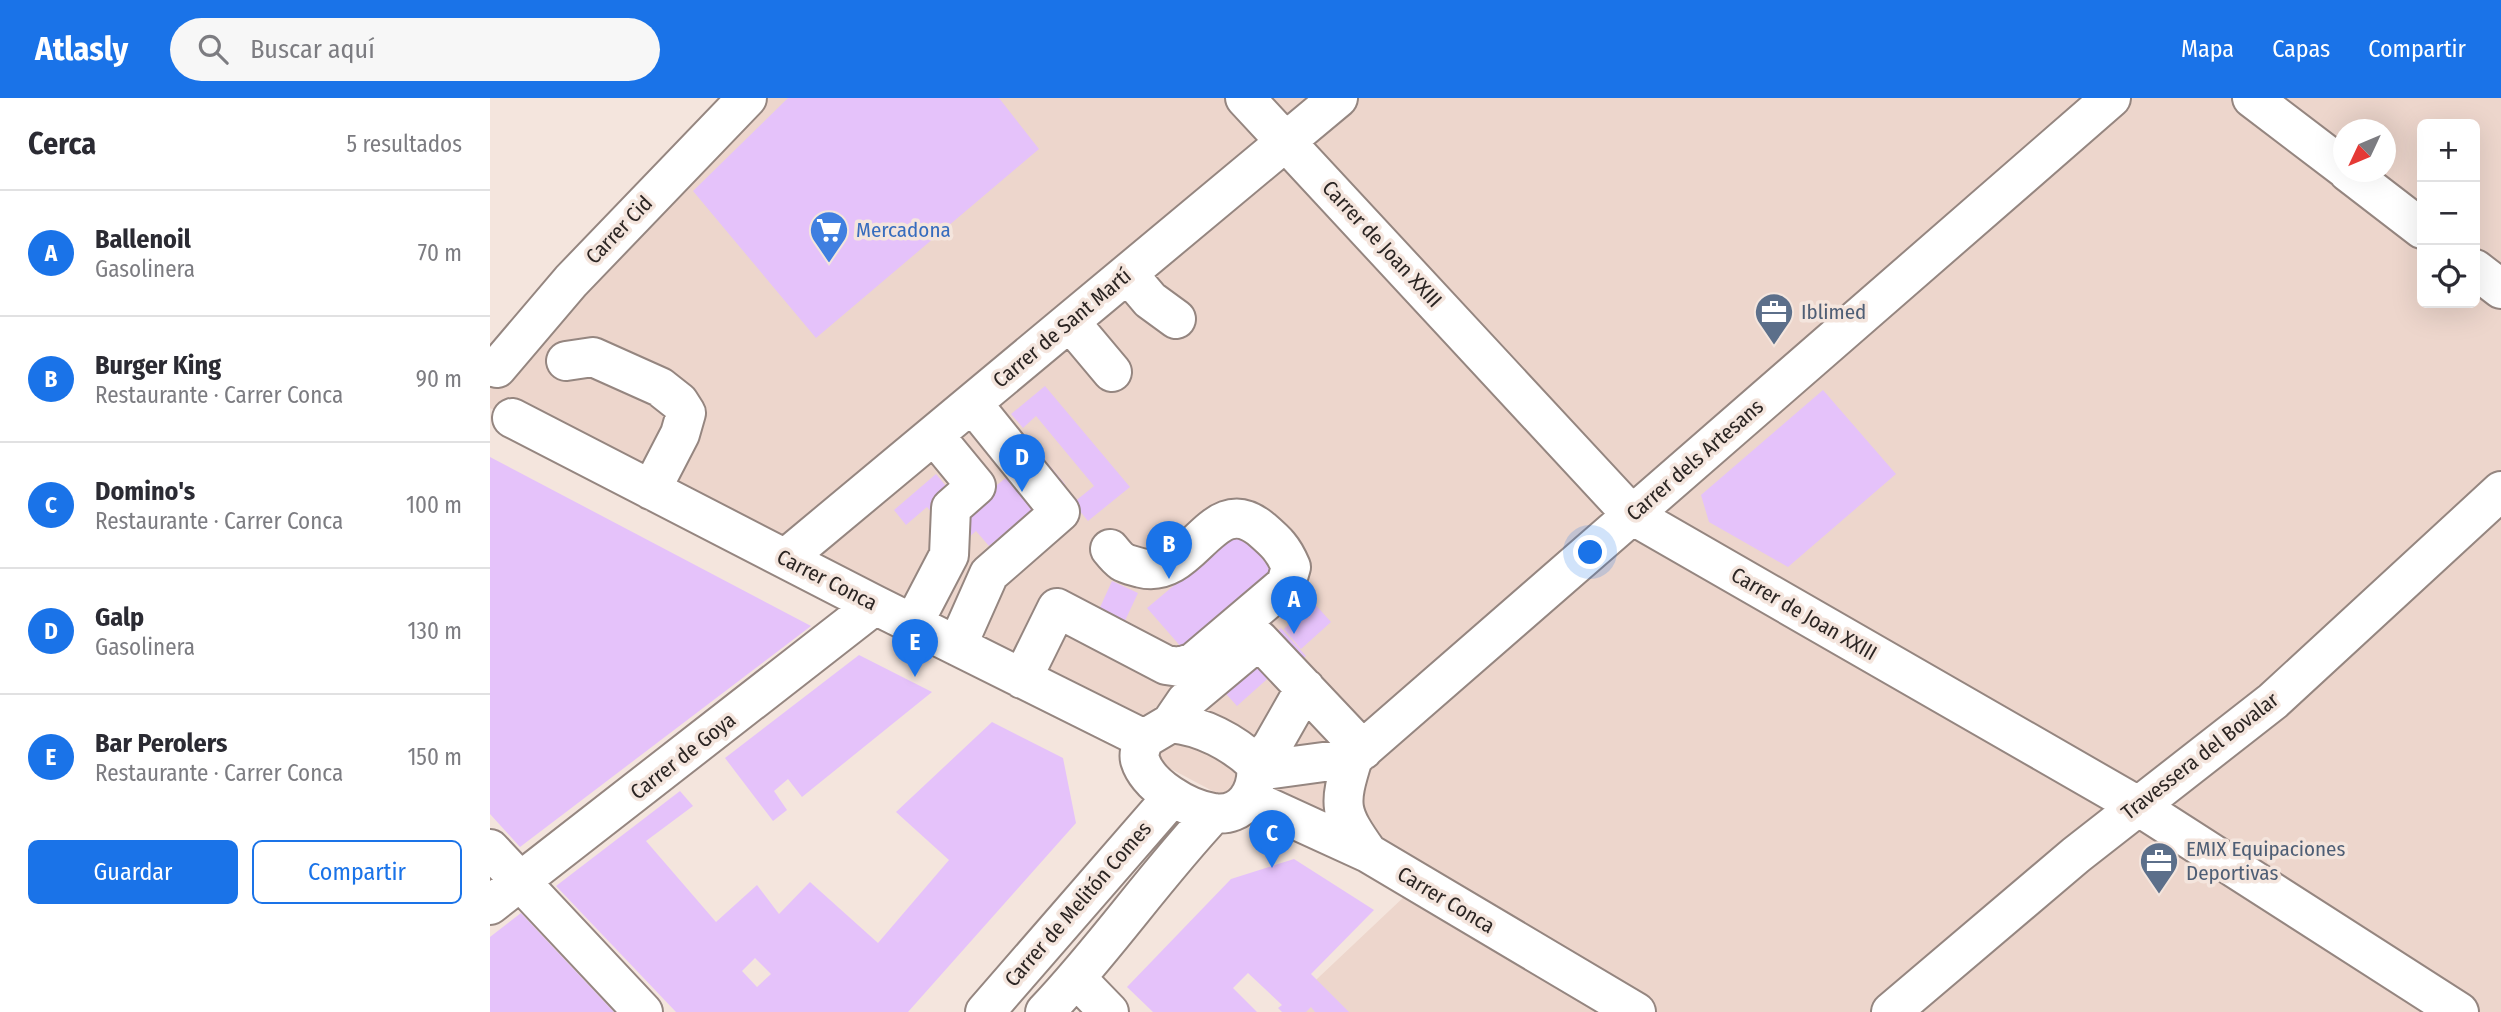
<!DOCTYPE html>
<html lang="es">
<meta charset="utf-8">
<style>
body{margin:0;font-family:"Fira Sans Condensed",sans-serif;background:#f7f7f7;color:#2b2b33}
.controls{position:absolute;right:21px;top:21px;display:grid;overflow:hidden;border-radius:10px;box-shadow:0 7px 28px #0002}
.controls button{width:63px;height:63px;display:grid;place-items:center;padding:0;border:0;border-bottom:2px solid #e1e1e2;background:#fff;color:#2b2b33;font:35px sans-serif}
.compass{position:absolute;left:1843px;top:21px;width:63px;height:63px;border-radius:50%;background:#fff;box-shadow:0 7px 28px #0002;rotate:226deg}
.you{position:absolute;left:1101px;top:455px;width:24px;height:24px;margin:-18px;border:5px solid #fff;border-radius:50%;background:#1a73e8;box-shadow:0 0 0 10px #1a73e833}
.badge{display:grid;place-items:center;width:46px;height:46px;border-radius:50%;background:#1a73e8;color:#fff;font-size:23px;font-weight:700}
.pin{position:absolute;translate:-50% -58px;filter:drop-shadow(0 2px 4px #0008)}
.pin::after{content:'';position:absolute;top:37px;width:24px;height:21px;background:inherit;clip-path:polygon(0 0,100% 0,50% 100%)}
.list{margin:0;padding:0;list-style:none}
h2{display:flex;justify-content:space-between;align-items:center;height:91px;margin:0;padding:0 28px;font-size:30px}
h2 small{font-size:23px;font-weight:400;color:#7c7c81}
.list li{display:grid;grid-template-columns:46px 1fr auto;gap:21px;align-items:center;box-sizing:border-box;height:126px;padding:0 28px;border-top:2px solid #e1e1e2}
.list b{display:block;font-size:26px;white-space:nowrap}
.list p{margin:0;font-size:23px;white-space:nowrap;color:#7c7c81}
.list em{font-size:23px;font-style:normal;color:#7c7c81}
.actions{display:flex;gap:14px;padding:21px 28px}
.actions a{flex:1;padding:16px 0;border:2px solid #1a73e8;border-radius:10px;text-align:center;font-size:24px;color:#1a73e8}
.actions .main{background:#1a73e8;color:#fff}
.icon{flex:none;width:38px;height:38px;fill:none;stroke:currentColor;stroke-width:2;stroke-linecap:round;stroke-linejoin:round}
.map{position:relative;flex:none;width:2011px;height:914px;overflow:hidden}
header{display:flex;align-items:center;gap:42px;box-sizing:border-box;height:98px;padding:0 35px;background:#1a73e8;color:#fff}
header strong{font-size:33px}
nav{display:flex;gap:38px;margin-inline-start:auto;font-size:24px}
.search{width:490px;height:63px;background:#f7f7f7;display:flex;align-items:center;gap:18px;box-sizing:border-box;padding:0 24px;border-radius:38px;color:#7c7c81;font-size:26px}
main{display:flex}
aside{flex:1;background:#fff}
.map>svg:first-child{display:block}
.built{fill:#edd6cc;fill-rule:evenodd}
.building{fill:#e5c2fa;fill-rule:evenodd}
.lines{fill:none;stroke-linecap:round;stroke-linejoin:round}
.minor-casing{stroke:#958680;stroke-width:42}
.minor{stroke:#fff;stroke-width:38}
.labels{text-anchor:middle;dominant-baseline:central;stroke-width:7;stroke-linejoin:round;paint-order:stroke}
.street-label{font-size:21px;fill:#2b2523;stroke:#f4e5dd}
.shop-label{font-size:21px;fill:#366cbe;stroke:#f4e5dd;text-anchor:start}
.service-label{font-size:21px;fill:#4e5e75;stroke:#f4e5dd;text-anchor:start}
</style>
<header>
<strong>Atlasly</strong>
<div class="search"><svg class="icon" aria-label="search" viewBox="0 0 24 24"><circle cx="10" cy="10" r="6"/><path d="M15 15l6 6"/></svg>Buscar aquí</div>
<nav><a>Mapa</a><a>Capas</a><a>Compartir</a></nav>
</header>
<main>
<aside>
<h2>Cerca<small>5 resultados</small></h2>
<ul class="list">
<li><span class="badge">A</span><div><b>Ballenoil</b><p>Gasolinera</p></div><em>70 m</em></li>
<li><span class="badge">B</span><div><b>Burger King</b><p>Restaurante · Carrer Conca</p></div><em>90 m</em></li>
<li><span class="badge">C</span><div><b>Domino's</b><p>Restaurante · Carrer Conca</p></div><em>100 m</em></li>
<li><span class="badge">D</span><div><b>Galp</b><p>Gasolinera</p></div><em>130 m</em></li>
<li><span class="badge">E</span><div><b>Bar Perolers</b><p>Restaurante · Carrer Conca</p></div><em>150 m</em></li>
</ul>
<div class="actions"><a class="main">Guardar</a><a>Compartir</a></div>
</aside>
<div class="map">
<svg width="2011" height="914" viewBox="0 0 2011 914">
<rect width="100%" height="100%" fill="#f4e5dd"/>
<path class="built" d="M257 0H2011V914H792L917 796 0 310V248ZM1932 26H1985V205H1932ZM1854 32H1896V74H1854Z"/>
<path class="building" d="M298 0H509L549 51 326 240 203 93Z
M555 288 640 389 598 423 583 405 604 388 546 318 533 330 521 316Z
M1333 292 1406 376 1298 469 1219 424 1211 397Z
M548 354 575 386 499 448 486 433 470 447 437 409 416 427 404 412 446 376 476 412Z
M0 359 321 528 30 749 0 716Z
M749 433 785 476 692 550 657 510Z
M622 483 648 495 633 527 607 516Z
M823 504 841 524 811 551 794 531Z
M791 530 816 558 808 565 802 559 747 608 729 588Z
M369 557 442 594 312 699 298 681 284 693 297 712 283 723 235 660Z
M502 624 573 660 586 725 418 914H186L66 788 190 693 203 708 156 743 226 824 267 787 289 816 320 784 388 845 459 762 406 714ZM265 860 281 876 267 889 252 873Z
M804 761 884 812 821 876 859 914H825L821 909 816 914H792L788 910 792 907 758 875 743 890 767 914H663L637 889 741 781Z
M31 815 91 879 124 914H0V839Z"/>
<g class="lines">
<g class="minor-casing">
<path id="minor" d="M755 0 1142 417 1648 708 1969 914
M1762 0 1854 70
M1858 74 1932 131
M1985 171 2011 191
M638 176 660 202 686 221
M580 224 622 274
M76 263 103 259 170 289 189 304 196 315 190 336 161 392
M7 270 81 183 257 0
M22 320 385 507 654 641
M296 460 848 0
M423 526 459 457 461 410 486 388 444 337
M467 548 499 476 570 414 482 305
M532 581 567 510 676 567 690 569 704 564 796 486 801 469C793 450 786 444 771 431 722 390 703 483 651 470 633 465 632 466 620 451
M681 625C712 628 743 644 766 666 769 693 753 720 723 715 697 711 658 688 650 662 648 655 652 647 654 641Z
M681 625 696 603 769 542 873 652
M863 660C848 708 849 714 878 755
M766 666 782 648 815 590
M767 673 863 660 1621 0
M760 701 878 755 1146 914
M0 751 153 914
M0 807 385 507
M587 881 619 914
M495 914 682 699
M555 914C615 851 664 779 724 715
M1401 914 1586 757 1783 603 2011 393"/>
</g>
<use href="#minor" class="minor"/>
</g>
<defs>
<g id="supermarket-pin" transform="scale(2.0125)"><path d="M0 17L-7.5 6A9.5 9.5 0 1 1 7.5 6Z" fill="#3f7fe0" stroke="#f4e5dd"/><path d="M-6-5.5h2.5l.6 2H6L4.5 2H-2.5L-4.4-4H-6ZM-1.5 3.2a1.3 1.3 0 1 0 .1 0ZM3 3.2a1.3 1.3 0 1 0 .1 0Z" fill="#fff"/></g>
<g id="office-pin" transform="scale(2.0125)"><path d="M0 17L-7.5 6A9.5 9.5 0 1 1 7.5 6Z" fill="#5c6f8a" stroke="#f4e5dd"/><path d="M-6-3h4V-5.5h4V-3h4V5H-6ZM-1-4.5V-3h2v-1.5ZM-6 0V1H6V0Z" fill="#fff"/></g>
</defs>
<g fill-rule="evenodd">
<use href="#supermarket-pin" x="339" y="132"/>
<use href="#office-pin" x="1284" y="214"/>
<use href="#office-pin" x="1669" y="763"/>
</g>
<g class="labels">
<g class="street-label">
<text transform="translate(129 132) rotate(-46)">Carrer Cid</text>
<text transform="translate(892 146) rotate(47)">Carrer de Joan XXIII</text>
<text transform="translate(572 230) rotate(-40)">Carrer de Sant Martí</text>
<text transform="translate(1205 362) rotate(-41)">Carrer dels Artesans</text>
<text transform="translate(337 482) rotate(27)">Carrer Conca</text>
<text transform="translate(1314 516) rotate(30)">Carrer de Joan XXIII</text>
<text transform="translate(193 658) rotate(-38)">Carrer de Goya</text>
<text transform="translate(1710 658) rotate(-38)">Travessera del Bovalar</text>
<text transform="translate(956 802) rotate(31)">Carrer Conca</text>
<text transform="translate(588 806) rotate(-49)">Carrer de Melitón Comes</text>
</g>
<g class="shop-label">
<text x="366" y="132">Mercadona</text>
</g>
<g class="service-label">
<text x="1311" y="214">Iblimed</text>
<text x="1696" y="751">EMIX Equipaciones<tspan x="1696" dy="24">Deportivas</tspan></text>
</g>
</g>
</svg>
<div class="controls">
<button>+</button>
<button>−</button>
<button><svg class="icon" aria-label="locate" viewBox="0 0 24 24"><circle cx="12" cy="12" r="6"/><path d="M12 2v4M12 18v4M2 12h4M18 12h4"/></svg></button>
</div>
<svg class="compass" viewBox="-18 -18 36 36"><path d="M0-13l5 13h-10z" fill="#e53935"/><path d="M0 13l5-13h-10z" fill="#7c7c81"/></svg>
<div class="you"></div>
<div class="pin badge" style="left:804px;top:536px">A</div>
<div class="pin badge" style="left:679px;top:481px">B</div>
<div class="pin badge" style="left:782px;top:770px">C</div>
<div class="pin badge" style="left:532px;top:394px">D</div>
<div class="pin badge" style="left:425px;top:579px">E</div>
</div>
</main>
